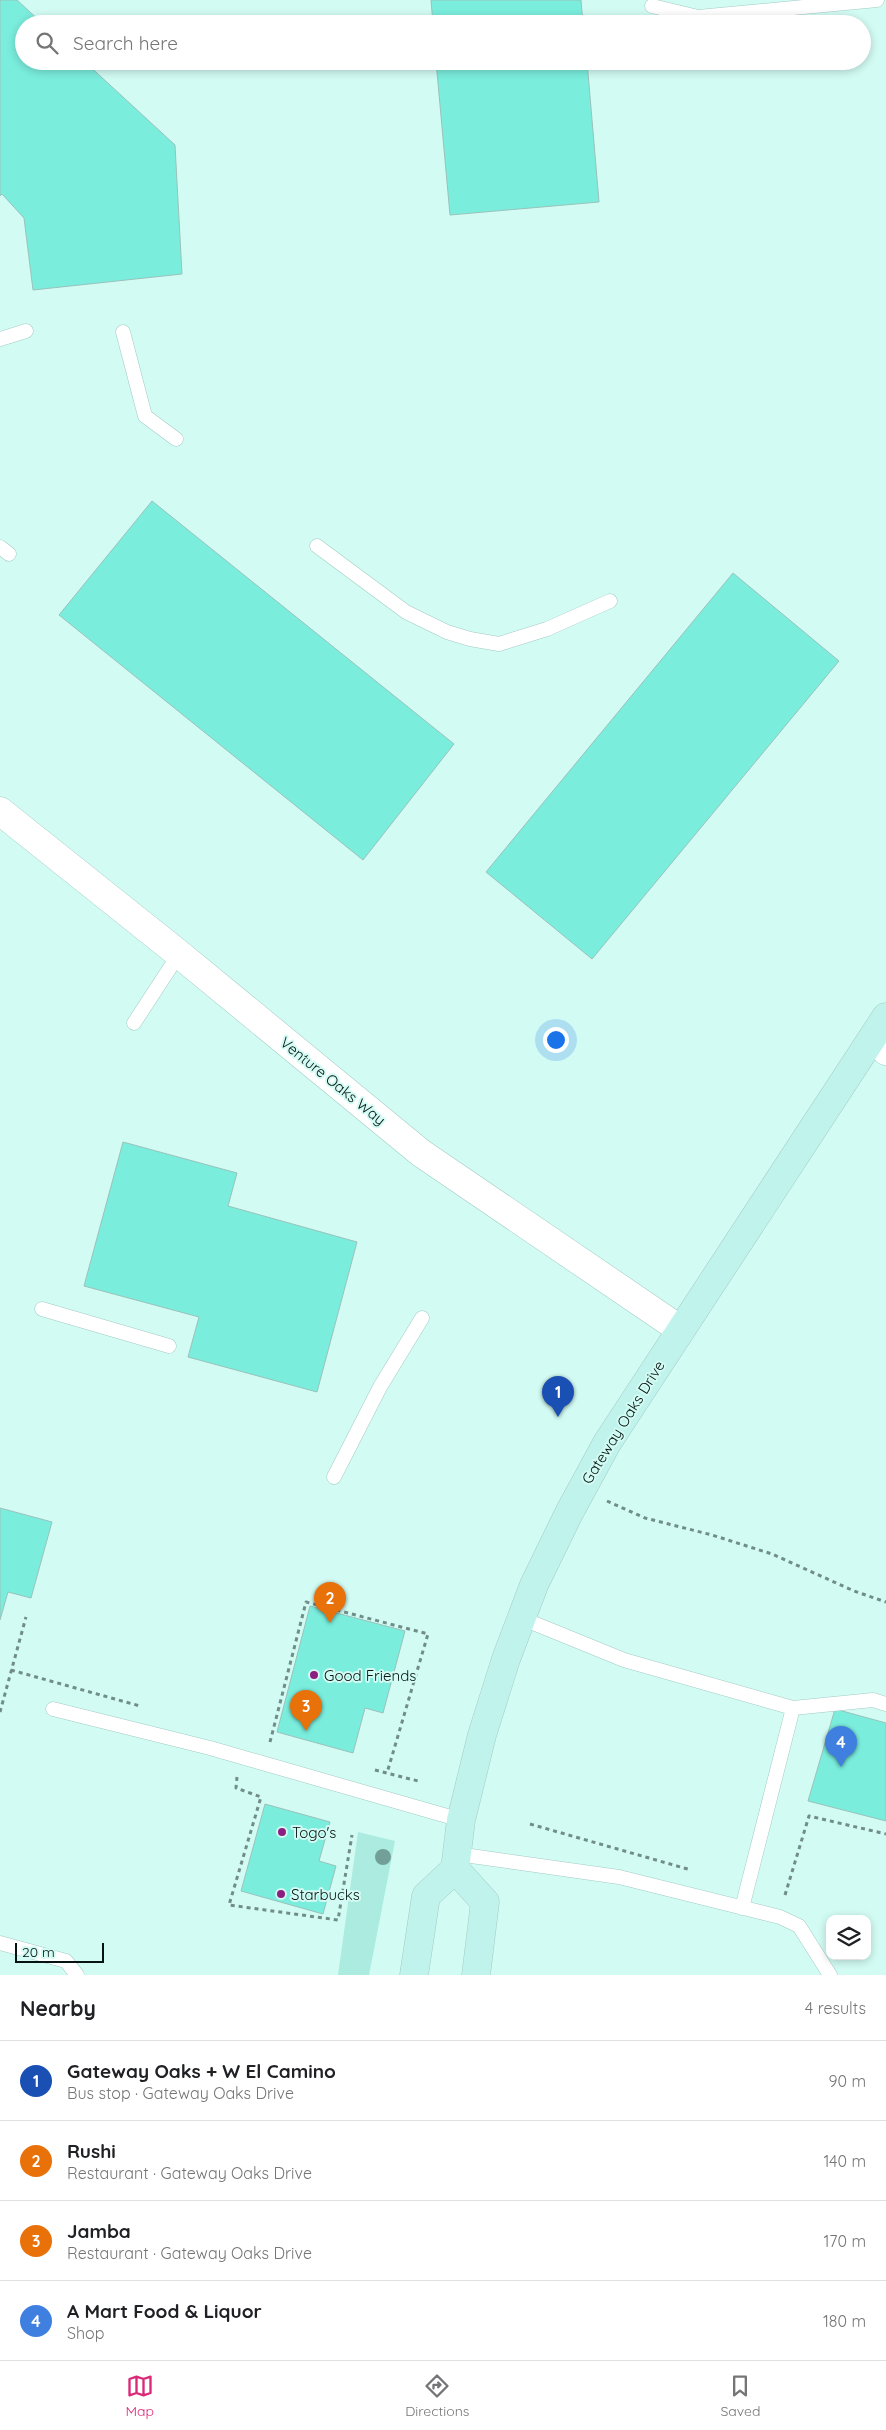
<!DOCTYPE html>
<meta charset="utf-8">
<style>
body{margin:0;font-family:Quicksand,sans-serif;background:#f6f6f6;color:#202124}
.controls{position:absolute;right:15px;bottom:15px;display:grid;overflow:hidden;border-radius:10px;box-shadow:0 2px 8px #0003}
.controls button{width:45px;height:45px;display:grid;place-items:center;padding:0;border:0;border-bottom:1px solid #e0e0e0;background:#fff;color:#202124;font:25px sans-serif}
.scale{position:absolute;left:15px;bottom:12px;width:89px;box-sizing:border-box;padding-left:5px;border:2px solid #051311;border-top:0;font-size:14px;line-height:18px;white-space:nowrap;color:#051311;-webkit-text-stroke:4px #d2fbf3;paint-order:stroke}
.you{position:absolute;left:555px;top:1039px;width:18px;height:18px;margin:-12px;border:4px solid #fff;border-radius:50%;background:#1a73e8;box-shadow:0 0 0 8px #1a73e833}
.badge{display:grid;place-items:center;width:32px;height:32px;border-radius:50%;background:#db2777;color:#fff;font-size:16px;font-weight:700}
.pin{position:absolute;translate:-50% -41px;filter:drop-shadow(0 1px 2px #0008)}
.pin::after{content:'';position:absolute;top:26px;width:18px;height:15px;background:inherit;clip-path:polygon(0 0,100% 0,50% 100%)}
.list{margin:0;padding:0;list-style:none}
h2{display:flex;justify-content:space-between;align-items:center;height:65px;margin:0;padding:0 20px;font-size:21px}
h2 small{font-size:16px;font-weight:400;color:#757577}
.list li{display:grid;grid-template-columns:32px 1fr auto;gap:15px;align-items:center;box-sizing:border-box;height:80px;padding:0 20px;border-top:1px solid #e0e0e0}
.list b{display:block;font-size:19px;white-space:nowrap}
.list p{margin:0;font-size:16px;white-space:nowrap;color:#757577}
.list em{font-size:16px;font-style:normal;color:#757577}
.icon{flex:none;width:28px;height:28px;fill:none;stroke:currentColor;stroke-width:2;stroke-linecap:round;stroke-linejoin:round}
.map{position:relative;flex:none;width:886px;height:1975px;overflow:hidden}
.search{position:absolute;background:#fff;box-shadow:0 2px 8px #0003;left:15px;right:15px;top:15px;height:55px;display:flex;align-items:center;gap:12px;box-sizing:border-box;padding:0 18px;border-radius:28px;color:#757577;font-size:19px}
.sheet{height:385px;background:#fff}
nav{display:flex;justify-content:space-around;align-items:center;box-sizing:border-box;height:70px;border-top:1px solid #e0e0e0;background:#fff;font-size:14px;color:#757577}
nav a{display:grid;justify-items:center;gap:2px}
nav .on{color:#db2777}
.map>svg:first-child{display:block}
.green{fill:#abebe0}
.building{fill:#7aeddd;stroke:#9ac2bb}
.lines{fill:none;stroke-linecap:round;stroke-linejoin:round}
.lane-casing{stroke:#a3cbc4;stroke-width:15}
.street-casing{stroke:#a3cbc4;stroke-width:29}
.secondary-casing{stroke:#a3cbc4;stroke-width:29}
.path{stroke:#718d88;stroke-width:3;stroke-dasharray:4 4;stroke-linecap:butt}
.lane{stroke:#fff;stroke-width:14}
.street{stroke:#fff;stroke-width:28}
.secondary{stroke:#c1f3ed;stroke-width:28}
.tree{fill:#72a098}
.poi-dot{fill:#8e1f82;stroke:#d2fbf3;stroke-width:2}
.labels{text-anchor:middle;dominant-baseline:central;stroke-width:4;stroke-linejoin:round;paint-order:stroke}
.street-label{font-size:15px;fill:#051311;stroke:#d2fbf3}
.poi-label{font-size:15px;fill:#051311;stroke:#d2fbf3;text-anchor:start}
</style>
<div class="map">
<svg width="886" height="1975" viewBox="0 0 886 1975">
<rect width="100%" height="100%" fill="#d2fbf3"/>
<path class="green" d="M358 1832 395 1841 369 1975H338Z"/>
<path class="building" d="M0 0H17L43 24H24V61H84L175 145 182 274 33 290 24 218 2 194 0 196Z
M431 0H581L583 24H433Z
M436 61H587L599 202 450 215Z
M152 501 454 744 363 860 59 615Z
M733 573 839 661 592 959 486 872Z
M123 1142 237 1173 228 1206 357 1242 317 1392 188 1357 199 1317 84 1286Z
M0 1508 52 1522 31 1598 8 1592 0 1620Z
M310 1606 405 1631 383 1713 365 1708 353 1753 277 1732Z
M835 1709 886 1723V1821L808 1801Z
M265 1804 330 1822 319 1861 336 1866 323 1914 241 1891Z"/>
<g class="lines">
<g class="lane-casing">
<path id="lane" d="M652 6 698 17 877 0
M123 332 145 416 176 439
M0 339 26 331
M317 546 406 612 447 632 470 639 499 644 547 629 610 601
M0 547 9 554
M134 1023 179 954
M42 1309 169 1346
M334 1477 380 1387 422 1318
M521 1618 624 1660 793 1708 742 1908
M793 1708 873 1700 886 1704
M53 1709 210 1748 461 1820
M457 1854 619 1877 780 1917 799 1926 830 1975
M0 1943 66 1961 77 1975"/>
</g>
<g class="street-casing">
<path id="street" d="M0 811 179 954 421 1153 681 1330
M876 1033 886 1051"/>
</g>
<g class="secondary-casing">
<path id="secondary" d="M455 1869 485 1902 476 1975
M414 1975 426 1896 455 1869 461 1820 482 1735 506 1659 534 1585 569 1513 607 1443 886 1017"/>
</g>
<path class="path" d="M607 1501 645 1518 712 1535 772 1554 854 1591 886 1602
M11 1670 140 1706
M0 1712 26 1617
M270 1742 306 1602 428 1634 387 1773
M375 1770 418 1781
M237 1777 236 1788 261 1797 229 1905 338 1920 352 1835
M530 1824 691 1870
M785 1895 809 1816 886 1834"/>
<use href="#lane" class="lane"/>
<use href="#street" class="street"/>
<use href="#secondary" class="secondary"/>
</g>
<circle class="tree" cx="383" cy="1857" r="8"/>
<g class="poi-dot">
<circle cx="314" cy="1675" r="5"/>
<circle cx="282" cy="1832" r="5"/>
<circle cx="281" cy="1894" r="5"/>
</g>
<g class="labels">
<g class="street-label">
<text transform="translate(333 1081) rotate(39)">Venture Oaks Way</text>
<text transform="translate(623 1422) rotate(-58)">Gateway Oaks Drive</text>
</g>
<g class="poi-label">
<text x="324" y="1675">Good Friends</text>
<text x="292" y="1832">Togo's</text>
<text x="291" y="1894">Starbucks</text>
</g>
</g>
</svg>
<div class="controls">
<button><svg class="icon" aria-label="layers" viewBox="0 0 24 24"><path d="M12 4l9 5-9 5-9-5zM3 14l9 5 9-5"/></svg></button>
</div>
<div class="scale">20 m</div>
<div class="you"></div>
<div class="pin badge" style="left:558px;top:1417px;background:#1a4fb4">1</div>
<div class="pin badge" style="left:330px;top:1623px;background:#e8710a">2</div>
<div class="pin badge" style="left:306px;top:1731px;background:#e8710a">3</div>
<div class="pin badge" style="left:841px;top:1767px;background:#3f7fe0">4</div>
<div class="search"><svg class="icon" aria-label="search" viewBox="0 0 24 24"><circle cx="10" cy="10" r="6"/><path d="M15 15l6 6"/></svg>Search here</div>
</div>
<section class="sheet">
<h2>Nearby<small>4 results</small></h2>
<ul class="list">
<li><span class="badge" style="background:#1a4fb4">1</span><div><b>Gateway Oaks + W El Camino</b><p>Bus stop · Gateway Oaks Drive</p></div><em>90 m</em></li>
<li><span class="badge" style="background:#e8710a">2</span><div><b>Rushi</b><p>Restaurant · Gateway Oaks Drive</p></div><em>140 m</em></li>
<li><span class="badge" style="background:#e8710a">3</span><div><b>Jamba</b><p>Restaurant · Gateway Oaks Drive</p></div><em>170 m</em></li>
<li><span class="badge" style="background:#3f7fe0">4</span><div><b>A Mart Food &amp; Liquor</b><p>Shop</p></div><em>180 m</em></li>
</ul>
</section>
<nav>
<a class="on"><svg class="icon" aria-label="map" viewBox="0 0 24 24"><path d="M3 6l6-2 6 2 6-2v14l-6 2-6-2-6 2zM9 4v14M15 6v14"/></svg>Map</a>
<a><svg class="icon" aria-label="directions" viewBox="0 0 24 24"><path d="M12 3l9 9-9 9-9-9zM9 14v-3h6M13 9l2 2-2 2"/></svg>Directions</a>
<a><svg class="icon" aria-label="saved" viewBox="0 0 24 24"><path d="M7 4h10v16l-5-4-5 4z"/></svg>Saved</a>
</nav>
